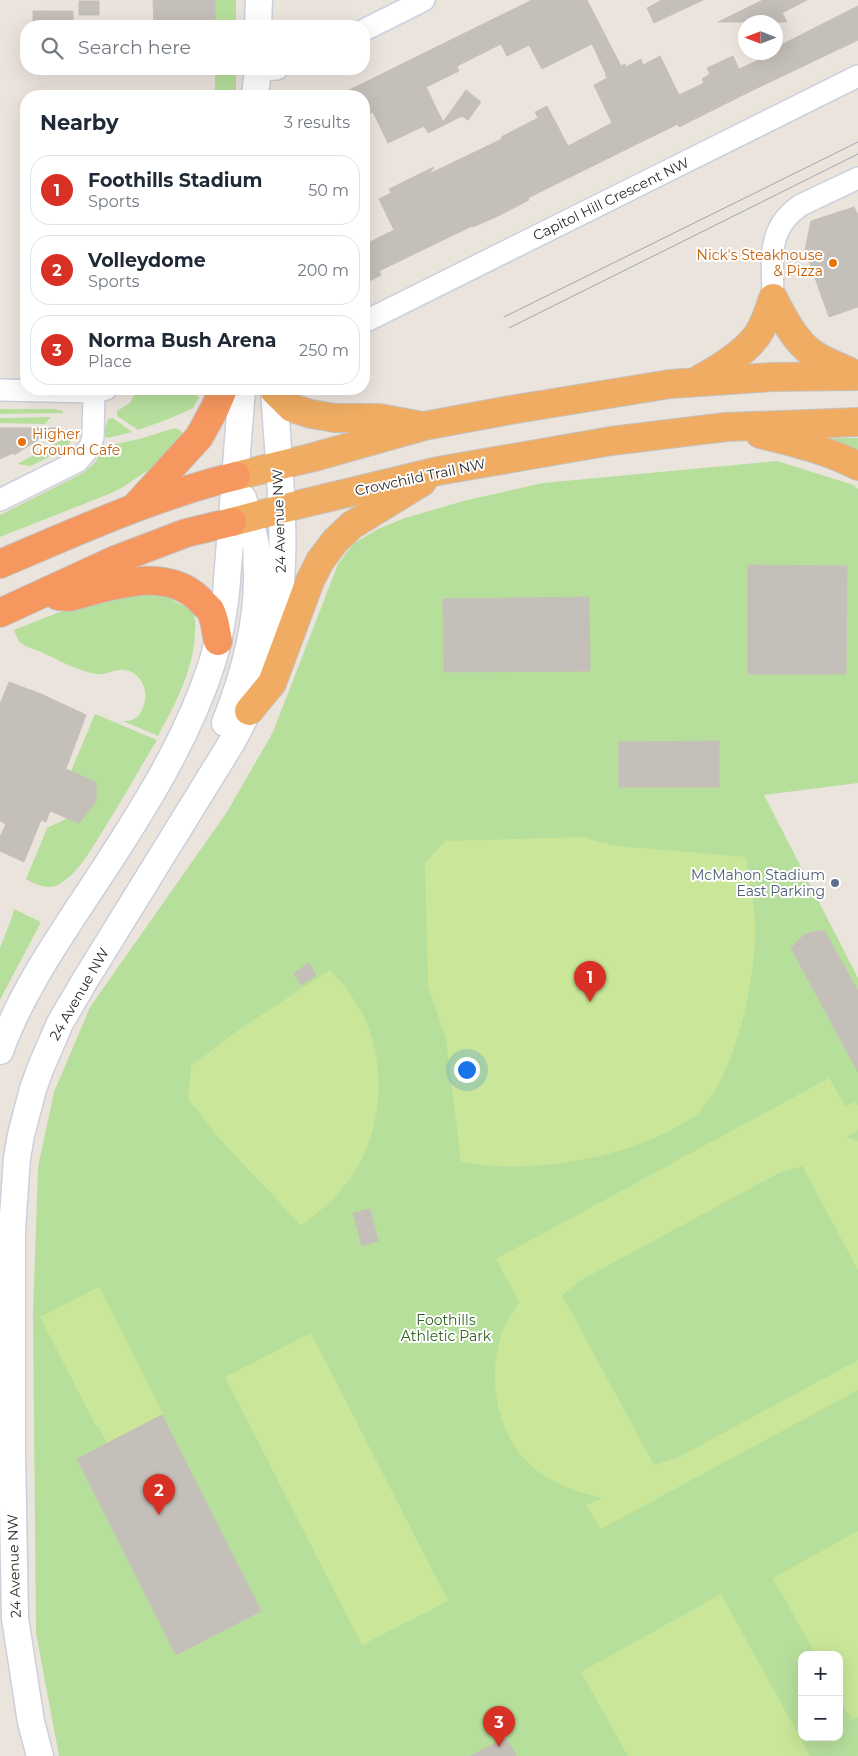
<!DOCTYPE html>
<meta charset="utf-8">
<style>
body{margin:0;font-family:Montserrat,sans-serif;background:#f2f2f3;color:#1f2937}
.controls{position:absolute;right:15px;bottom:15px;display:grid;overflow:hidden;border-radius:10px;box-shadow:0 5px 20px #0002}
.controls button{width:45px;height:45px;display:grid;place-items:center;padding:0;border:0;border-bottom:1px solid #e0e1e3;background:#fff;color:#1f2937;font:25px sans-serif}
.compass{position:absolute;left:738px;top:15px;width:45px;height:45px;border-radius:50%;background:#fff;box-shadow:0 5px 20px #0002;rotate:270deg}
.you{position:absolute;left:466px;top:1069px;width:18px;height:18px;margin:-12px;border:4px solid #fff;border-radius:50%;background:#1a73e8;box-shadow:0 0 0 8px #1a73e833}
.badge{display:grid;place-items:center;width:32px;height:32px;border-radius:50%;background:#d93025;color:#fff;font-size:16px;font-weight:700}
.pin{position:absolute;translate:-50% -41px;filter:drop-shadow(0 1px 2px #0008)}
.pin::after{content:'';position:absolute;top:26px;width:18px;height:15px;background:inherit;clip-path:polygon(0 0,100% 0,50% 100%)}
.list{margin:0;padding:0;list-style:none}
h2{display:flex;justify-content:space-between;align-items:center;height:65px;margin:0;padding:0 20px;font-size:21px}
h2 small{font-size:16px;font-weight:400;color:#747a83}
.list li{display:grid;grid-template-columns:32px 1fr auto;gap:15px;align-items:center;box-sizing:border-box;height:70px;margin:0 10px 10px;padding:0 10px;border:1px solid #e0e1e3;border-radius:20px}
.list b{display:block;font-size:19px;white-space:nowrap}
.list p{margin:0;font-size:16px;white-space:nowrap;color:#747a83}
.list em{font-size:16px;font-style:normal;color:#747a83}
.icon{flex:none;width:28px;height:28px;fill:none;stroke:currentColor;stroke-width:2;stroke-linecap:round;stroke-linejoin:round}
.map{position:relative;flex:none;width:858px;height:1756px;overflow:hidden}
.search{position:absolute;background:#fff;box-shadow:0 5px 20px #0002;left:20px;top:20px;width:350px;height:55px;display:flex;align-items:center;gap:12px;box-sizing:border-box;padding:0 18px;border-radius:20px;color:#747a83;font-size:19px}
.panel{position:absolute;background:#fff;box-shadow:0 5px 20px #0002;left:20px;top:90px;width:350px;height:305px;border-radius:20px}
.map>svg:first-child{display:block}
.green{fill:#b7df9c;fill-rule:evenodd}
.pitch{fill:#c9e699}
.building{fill:#c4bfb8;stroke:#c7c0b7}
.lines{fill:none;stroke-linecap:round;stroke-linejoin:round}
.minor-casing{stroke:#cbcfdb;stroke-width:24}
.tertiary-casing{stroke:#cbcfdb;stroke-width:29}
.trunk-casing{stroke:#c3c3c3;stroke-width:30}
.motorway-casing{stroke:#c3c3c3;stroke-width:30}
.minor{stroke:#fff;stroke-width:21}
.tertiary{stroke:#fff;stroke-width:26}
.trunk{stroke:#efac62;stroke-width:28}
.motorway{stroke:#f5975e;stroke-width:28}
.tram{stroke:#a0a4b3;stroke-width:1}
.food-dot{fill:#e8710a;stroke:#fff;stroke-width:2}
.service-dot{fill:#5c6f8a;stroke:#fff;stroke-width:2}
.labels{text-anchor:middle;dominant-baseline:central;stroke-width:4;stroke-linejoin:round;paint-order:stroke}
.street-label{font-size:14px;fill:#2a2a2a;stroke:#fff}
.food-label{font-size:14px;fill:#c56008;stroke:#fff;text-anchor:end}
.service-label{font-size:14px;fill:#4e5e75;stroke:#fff;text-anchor:end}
.park-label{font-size:14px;fill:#30631e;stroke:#fff}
</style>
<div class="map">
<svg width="858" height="1756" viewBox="0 0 858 1756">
<rect width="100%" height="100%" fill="#ebe4dd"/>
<path class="green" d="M215 0H236V26H215Z
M215 69H236V96H215Z
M194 392 199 397 193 408 169 419 138 430 117 416V411L130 403 135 393Z
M0 409H55L63 411V413L0 414Z
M51 417 45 424 0 423V418Z
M113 418 132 432 108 438 104 436V430L108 419Z
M175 428 180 430 183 435 153 467 123 487 109 494 0 537V515L83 473C92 466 100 459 102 447L139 439Z
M73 434 70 443 66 448 31 466 17 464Z
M837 438H858V458L818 440Z
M777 461 854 485 858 489V783L764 795 858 978V1756H59L36 1633 33 1313 38 1167 54 1092 90 1007 227 812 273 732 338 564 353 544 378 529 405 518 467 500 543 483ZM802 1655H839V1737H802Z
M118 589 172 591V600C180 604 190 607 194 616 196 620 195 626 195 631 194 669 176 703 158 736L123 721C137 722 143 712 145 700 148 684 135 668 119 670 111 671 105 675 96 674 77 671 57 659 39 651 34 649 26 647 22 644 18 641 16 635 14 630Z
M95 714 157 740C139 770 122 800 104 829 92 848 79 873 58 885 49 890 34 884 26 879L47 828 68 818 80 822 96 802V782L71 771Z
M14 909 41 922 0 1000V948L12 917Z"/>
<path class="pitch" d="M587 837 588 839 617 846 746 857C749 878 754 900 755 921 757 974 737 1072 700 1111 696 1116 690 1119 685 1122 643 1149 578 1164 529 1166 506 1168 483 1165 461 1162L446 1039 428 986 425 863 445 841Z
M330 970C343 983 353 997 362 1013 390 1068 382 1144 341 1190 329 1204 315 1215 301 1225L224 1144 188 1099 191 1066 237 1031Z
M829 1078 845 1106 855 1101 858 1106V1130L846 1137 858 1141V1270L802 1166 779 1173 583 1279 562 1295 654 1465 677 1458 858 1360V1390L601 1529 586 1505 602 1498C582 1493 566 1489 548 1478 501 1451 486 1389 500 1339 503 1326 512 1313 519 1302L496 1259Z
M99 1287 163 1414 107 1443 98 1425 96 1426 40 1317Z
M311 1333 448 1601 362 1645 225 1377Z
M858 1531V1717L852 1720 839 1698V1655H816L773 1578Z
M721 1594 810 1756H628L581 1672Z"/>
<path class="building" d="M153 0H215V26H154Z
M532 0H587L621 66 625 64 626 67 641 59 643 65 660 56 679 95 704 83 702 79 710 74 707 68 733 56 739 69 776 52 778 50 777 47 858 6V40L753 90 679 127 678 124 641 142 528 198 529 200 498 216 473 227 472 226 379 271 381 275 364 284V241L366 244 394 230 379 199 391 193 389 189 434 167 429 174 502 139 501 137 538 118 535 112 547 106 568 146 612 123 594 85 607 78 605 74H606L592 44 542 69 529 45 507 56 501 44 457 66 459 71 426 87 443 122 466 90 481 102 468 120 462 116 428 133 424 126 388 143 373 112 364 116V96H337Z
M662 0H703L654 23 647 8Z
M763 0H807L782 13 787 22H718Z
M79 1H99V15H79Z
M33 11H73V25L33 26Z
M854 207 858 215V307L829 317 805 250 811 221Z
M0 428H57L14 455 13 453 0 459Z
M748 565 847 566 846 674H748Z
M589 597 590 671 444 672 443 599Z
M9 682 41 694 86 715 66 769 96 782V802L79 823 50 811 46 822 41 820 24 862 0 851V837L6 824 0 821V704Z
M719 741V787H619V742Z
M824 930 858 991V1072L791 948 805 934Z
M309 963 316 975 301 985 294 973Z
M370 1209 378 1241 362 1246 353 1213Z
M162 1415 261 1611 176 1655 77 1459Z
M506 1738 516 1756H470Z"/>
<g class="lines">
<g class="minor-casing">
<path id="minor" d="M364 30 424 0
M258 70 277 69
M773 298C773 261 765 229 801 205L858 178
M364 322 858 76
M0 390 94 392 106 389
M0 500 78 461 90 447 93 437 94 392"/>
</g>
<g class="tertiary-casing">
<path id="tertiary" d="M258 26 259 0
M255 96 258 69
M225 723C244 675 258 625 257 573 256 564 257 555 256 546 253 530 248 514 243 498
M0 1051C22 990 61 935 97 880 141 813 187 741 212 663 219 641 223 617 226 593L242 389
M40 1756 31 1722 15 1618 12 1453V1230L17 1158 21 1135 33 1089 41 1067 60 1023 84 982 232 742C247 715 259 688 268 658 293 573 279 476 274 389"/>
</g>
<g class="trunk-casing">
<path id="trunk" d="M773 298C783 317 794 340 812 353 824 362 841 367 854 374
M700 379C718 369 746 352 758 334 765 323 769 311 773 298
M274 390 292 408 311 414 335 418H379L417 425
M760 434C793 442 827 450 858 466
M236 476 314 457 424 426 510 410 670 384 773 377 858 376
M232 522 301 504 438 471 611 441 726 427 858 422
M249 711 272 683 310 581 320 561 335 541 352 525 422 482"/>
</g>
<g class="motorway-casing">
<path id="motorway" d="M135 507 199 437 215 408 223 389
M0 564C78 531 154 496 236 476
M58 596 69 597C109 587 164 565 199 599 202 603 207 606 210 610 215 618 216 632 218 641
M0 613 115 560 186 533 232 522"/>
</g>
<use href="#minor" class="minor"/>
<use href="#tertiary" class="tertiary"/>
<use href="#trunk" class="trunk"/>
<use href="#motorway" class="motorway"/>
<path class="tram" d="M504 317 858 142
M509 328 858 154"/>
</g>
<g class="food-dot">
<circle cx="833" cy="263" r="5"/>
<circle cx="22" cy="442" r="5"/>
</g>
<circle class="service-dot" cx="835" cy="883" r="5"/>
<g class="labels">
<g class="street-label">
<text transform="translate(611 199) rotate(-26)">Capitol Hill Crescent NW</text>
<text transform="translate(420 477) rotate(-12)">Crowchild Trail NW</text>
<text transform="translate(279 521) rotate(-92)">24 Avenue NW</text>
<text transform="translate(79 994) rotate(-60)">24 Avenue NW</text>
<text transform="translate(14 1566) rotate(-92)">24 Avenue NW</text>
</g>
<g class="food-label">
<text x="823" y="255">Nick's Steakhouse<tspan x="823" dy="16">&amp; Pizza</tspan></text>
<text x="32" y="434" text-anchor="start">Higher<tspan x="32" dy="16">Ground Cafe</tspan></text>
</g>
<g class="service-label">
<text x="825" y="875">McMahon Stadium<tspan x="825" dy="16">East Parking</tspan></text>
</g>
<g class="park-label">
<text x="446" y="1320">Foothills<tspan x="446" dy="16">Athletic Park</tspan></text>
</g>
</g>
</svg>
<div class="controls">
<button>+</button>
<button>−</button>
</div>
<svg class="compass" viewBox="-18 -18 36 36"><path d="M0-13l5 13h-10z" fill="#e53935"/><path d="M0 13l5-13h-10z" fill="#747a83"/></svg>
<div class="you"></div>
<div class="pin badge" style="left:590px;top:1002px">1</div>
<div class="pin badge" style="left:159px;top:1515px">2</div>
<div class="pin badge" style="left:499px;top:1747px">3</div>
<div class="search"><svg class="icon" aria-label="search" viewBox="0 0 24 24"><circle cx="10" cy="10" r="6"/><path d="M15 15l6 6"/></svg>Search here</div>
<section class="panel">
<h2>Nearby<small>3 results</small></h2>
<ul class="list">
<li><span class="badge">1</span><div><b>Foothills Stadium</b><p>Sports</p></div><em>50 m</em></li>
<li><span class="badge">2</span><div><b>Volleydome</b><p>Sports</p></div><em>200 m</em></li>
<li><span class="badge">3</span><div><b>Norma Bush Arena</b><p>Place</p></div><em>250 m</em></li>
</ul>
</section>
</div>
